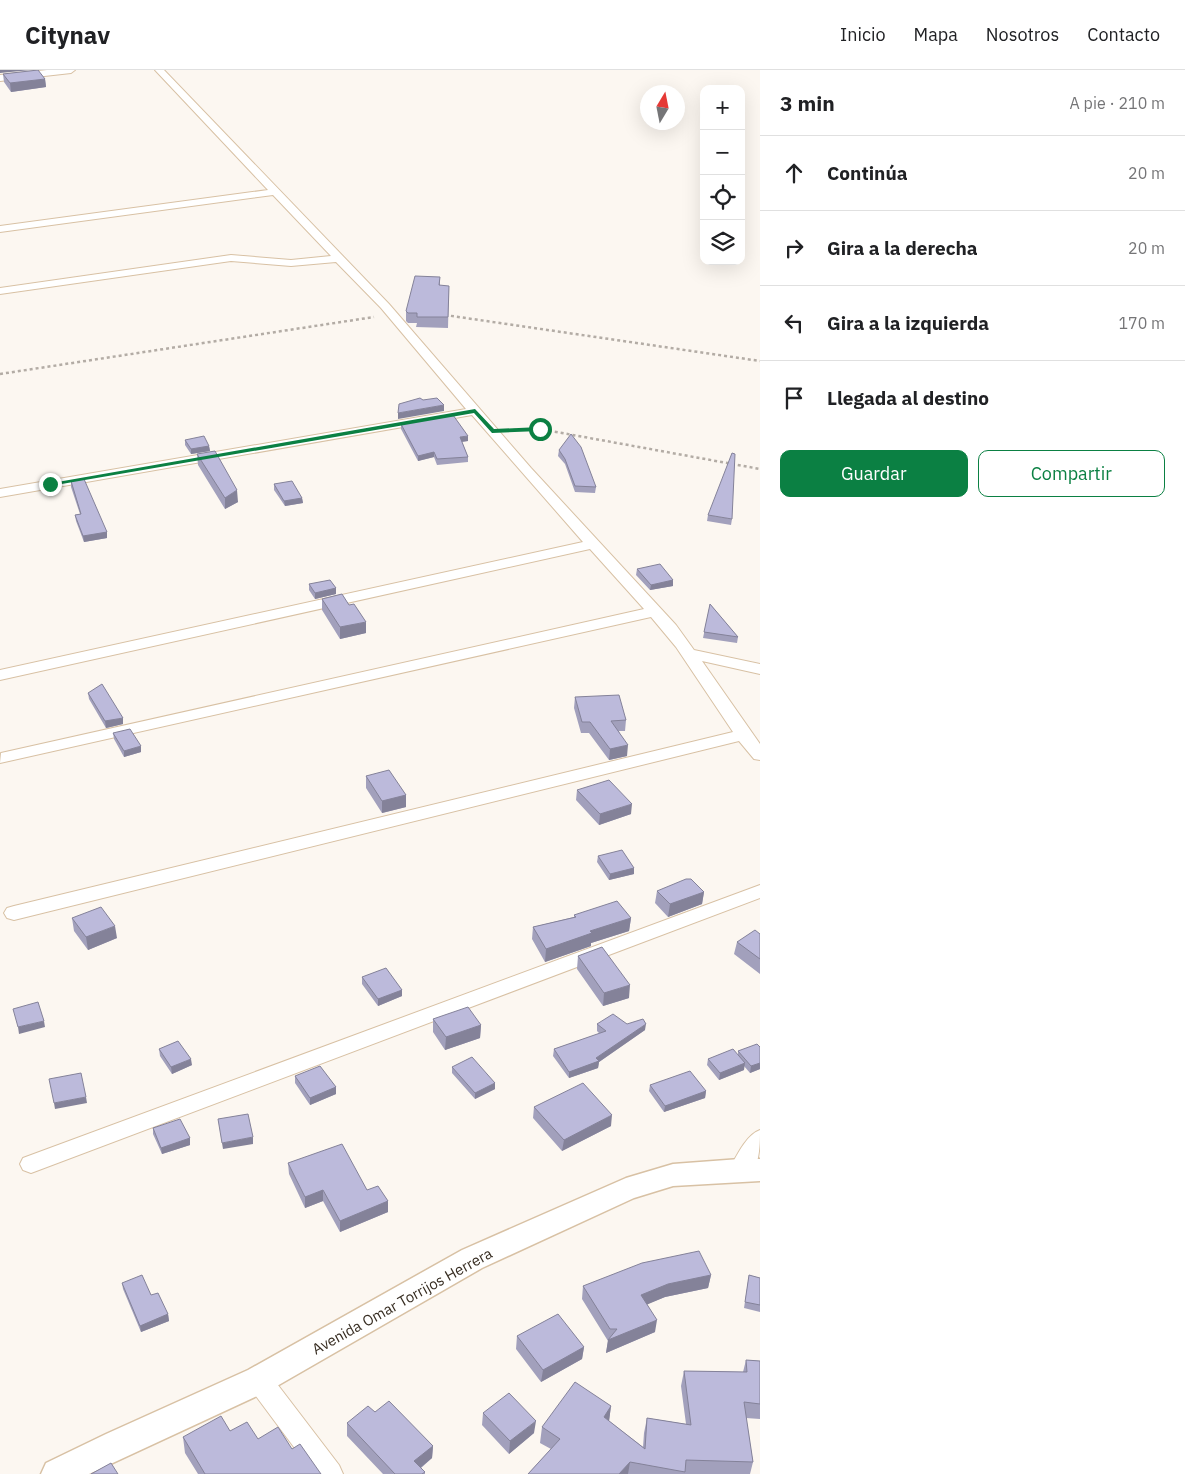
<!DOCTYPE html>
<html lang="es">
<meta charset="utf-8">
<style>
body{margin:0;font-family:"IBM Plex Sans",sans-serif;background:#f6f6f6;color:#202124}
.controls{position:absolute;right:15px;top:15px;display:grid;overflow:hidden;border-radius:10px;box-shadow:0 5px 20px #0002}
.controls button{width:45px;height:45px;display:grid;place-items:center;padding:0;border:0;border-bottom:1px solid #e0e0e0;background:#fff;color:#202124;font:25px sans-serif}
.compass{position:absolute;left:640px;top:15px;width:45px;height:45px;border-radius:50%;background:#fff;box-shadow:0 5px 20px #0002;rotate:10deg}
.stop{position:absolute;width:15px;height:15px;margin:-11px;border:4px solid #0b8043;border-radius:50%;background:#fff}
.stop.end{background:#0b8043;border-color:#fff;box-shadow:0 1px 5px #0008}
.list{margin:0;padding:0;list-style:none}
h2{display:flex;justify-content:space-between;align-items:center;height:65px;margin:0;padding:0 20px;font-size:21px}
h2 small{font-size:16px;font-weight:400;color:#757577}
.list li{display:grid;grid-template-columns:32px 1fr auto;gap:15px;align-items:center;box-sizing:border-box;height:75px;padding:0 20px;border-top:1px solid #e0e0e0}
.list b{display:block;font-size:19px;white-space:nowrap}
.list em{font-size:16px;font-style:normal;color:#757577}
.actions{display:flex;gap:10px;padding:15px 20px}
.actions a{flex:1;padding:11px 0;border:1px solid #0b8043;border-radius:10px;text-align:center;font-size:18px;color:#0b8043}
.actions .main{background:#0b8043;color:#fff}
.icon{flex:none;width:28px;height:28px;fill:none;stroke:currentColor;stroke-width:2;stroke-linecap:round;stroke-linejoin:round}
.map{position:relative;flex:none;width:760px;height:1404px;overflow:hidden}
header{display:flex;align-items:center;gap:30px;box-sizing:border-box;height:70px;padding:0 25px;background:#fff;border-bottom:1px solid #e0e0e0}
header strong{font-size:24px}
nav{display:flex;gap:28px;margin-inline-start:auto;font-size:18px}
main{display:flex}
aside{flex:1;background:#fff}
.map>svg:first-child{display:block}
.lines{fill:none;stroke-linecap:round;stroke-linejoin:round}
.minor-casing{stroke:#d8c1a4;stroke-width:2}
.tertiary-casing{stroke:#d8c1a4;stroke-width:3}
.path{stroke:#b3aca5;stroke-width:2.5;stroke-dasharray:3 3;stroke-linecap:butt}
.minor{fill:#fff;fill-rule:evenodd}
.tertiary{fill:#fff;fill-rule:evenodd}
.wall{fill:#a2a0bc}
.shaded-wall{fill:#848299}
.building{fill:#bcbadb;stroke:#848299}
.route{fill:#0b8043}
.labels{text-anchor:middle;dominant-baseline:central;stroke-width:4;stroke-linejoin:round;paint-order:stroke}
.near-street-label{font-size:15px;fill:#372d22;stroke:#fff}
</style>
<header>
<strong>Citynav</strong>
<nav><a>Inicio</a><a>Mapa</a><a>Nosotros</a><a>Contacto</a></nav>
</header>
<main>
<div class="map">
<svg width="760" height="1404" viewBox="0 0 760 1404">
<rect width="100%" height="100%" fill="#fcf7f1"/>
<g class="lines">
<g class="minor-casing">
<path id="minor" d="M47 0H75L71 3 0 11V5Z
M155 0H164L389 234 531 398 676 555 694 580 760 594V604L702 591 760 674V690L754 689 739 671 14 850 7 848 4 843 7 838 14 836 733 662 676 577 651 547 0 693 1 683 644 539 590 479 0 610V600L583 472 472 345 0 427V419L466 339 381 238 336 192 291 196 231 191 0 224V218L231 185 291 190 331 186 273 125 0 162V156L268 120Z
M760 815V828L39 1100 31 1103 23 1100 20 1094 23 1088Z
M760 1060C760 1078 760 1116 732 1106L729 1100C736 1087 746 1065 760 1060Z
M259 1299 268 1302 339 1395 343 1404H314L250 1318 246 1310 250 1302Z"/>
</g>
<g class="tertiary-casing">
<path id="tertiary" d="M740 1089H760V1111L673 1116 634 1128 482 1198 270 1320 89 1404H41L46 1393 106 1364 248 1300 462 1180 626 1108 673 1094Z"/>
</g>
<path class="path" d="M445 245 760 291
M0 304 374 247
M513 360 540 359 760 399"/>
<use href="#minor" class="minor"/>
<use href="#tertiary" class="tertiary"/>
</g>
<path class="wall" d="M3 4 45 9 46 17 11 22 4 12Z
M440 207V216H449L448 258 416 257 417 253H408L406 251V241Z
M401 354 468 371 462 372 468 387V392L437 395 434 387 418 391 401 359Z
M185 370 209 376 210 381 191 384 185 375Z
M559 380 596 417 595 423 575 422 565 394 558 386Z
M197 384 238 432 225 439 198 395Z
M71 411 107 462V468L84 472 76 451 75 445 80 444 71 417Z
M274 414 302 428 303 433 285 436 274 420Z
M708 445 732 449 731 455 707 451Z
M637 499 673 510V516L650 520 636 505Z
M309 514 336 518V524L315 529 309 520Z
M322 529 366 563 340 569 322 540Z
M710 534 738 567 737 573 703 568Z
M88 623 123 654 106 658 89 629Z
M575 627 626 650 625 661H619L627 686 609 690 589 663H581L574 638Z
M113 663 141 682 124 687 114 669Z
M366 706 406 725V737L382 743 366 718Z
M577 720 631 744 599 755 576 730Z
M598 786 634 798V804L609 810 597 792Z
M657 821 704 822 702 834 668 847 655 833Z
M574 845 631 848 629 861 591 873V876L545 892 532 869 533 857 574 847Z
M72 848 117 868 88 880 74 861Z
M760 864V904L734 884 737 872Z
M578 886 629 928 603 936 577 899Z
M362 907 402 920V926L378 936 362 914Z
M433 949 481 955 480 968 445 980 433 962Z
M597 954H627L645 960 599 992 598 998 569 1008 553 986 554 979 600 964 597 961Z
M760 977V999L750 1003 744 996V1000L719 1010 707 995 708 989 738 985V981Z
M159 979 192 995 172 1004 160 986Z
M452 997 495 1013V1019L475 1029 452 1003Z
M295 1006 336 1017V1024L310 1035 295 1013Z
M650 1015 706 1021 705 1028 664 1042 649 1021Z
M534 1037 611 1056 562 1081 533 1048Z
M153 1058 190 1068V1075L162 1084 153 1064Z
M288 1093 367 1120 388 1131V1142L340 1162 323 1131 305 1138 289 1104Z
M711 1205 708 1218 665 1227 647 1234 655 1262 606 1283 608 1271 582 1229 583 1216Z
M749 1205 760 1208V1242L744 1238Z
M122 1213 151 1225 168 1244 169 1251 141 1262 123 1219Z
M517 1266 584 1277 582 1289 541 1312 516 1279Z
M746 1290 760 1291V1349L746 1348 753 1392 750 1404H528L551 1379 540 1373 542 1357 611 1336 609 1351 643 1377 644 1363 647 1348 686 1354 681 1316 684 1301 743 1302Z
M375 1342 433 1376 432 1388 421 1398 425 1402V1404H383L347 1366V1353Z
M483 1343 534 1363 509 1384 482 1355Z
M230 1361 292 1379 321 1404H198L185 1383 183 1367Z"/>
<path class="shaded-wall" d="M0 0H31L0 3Z
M45 9 46 17 11 22 10 13Z
M444 335V341L398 349V343Z
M468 366V371L459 372 460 367Z
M209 376 210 381 191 384V379Z
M434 382V387L418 391V386Z
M237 420 238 432 225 439V428Z
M302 428 303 433 285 436 284 431Z
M107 462V468L84 472 83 466Z
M673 510V516L650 520 651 515Z
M336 518V524L315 529V523Z
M366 552V563L340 569V557Z
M123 648V654L106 658 105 651Z
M628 675 627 686 609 690 610 679Z
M141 676V682L124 687V681Z
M406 725V737L382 743V731Z
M632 734 631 744 599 755 600 744Z
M634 798V804L609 810 610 804Z
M704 822 702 834 668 847 670 834Z
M631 848 629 861 591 873V876L545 892 546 879 590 861Z
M115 856 117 868 88 880 86 867Z
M630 915 629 928 603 936 604 923Z
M402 920V926L378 936V929Z
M44 951 45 957 19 964 18 957Z
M646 954 645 960 599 992 598 998 569 1008V1002L596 988Z
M481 955 480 968 445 980 446 967Z
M191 989 192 995 172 1004 171 997Z
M745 993 744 1000 719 1010 720 1003Z
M760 993V999L750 1003 751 996Z
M495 1013V1019L475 1029V1023Z
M336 1017V1024L310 1035V1028Z
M706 1021 705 1028 664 1042 665 1036Z
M86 1027 87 1033 55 1039 54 1033Z
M612 1045 611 1056 562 1081 564 1070Z
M253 1067V1074L223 1079 222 1073Z
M190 1068V1075L162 1084 161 1078Z
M323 1120V1131L305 1138V1127Z
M388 1131V1142L340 1162V1151Z
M711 1205 708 1218 665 1227 639 1238 641 1225 668 1214Z
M168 1244 169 1251 141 1262 140 1256Z
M657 1250 655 1262 606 1283 608 1270Z
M584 1277 582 1289 541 1312 543 1300Z
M611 1336 609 1351 604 1347Z
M536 1351 534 1363 509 1384 510 1371Z
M433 1376 432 1388 414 1403V1391Z
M630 1392 628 1404H619Z"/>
<path class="building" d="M38 0 45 9 10 13 3 4Z
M415 206 440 207 439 215 449 216 448 247H417V243H408L406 241Z
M420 328 423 330 437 328 444 335 398 343 399 334Z
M453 345 468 366 460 367 468 387 437 389 434 382 418 386 401 354Z
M571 364 581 377 596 417 575 416 565 389 559 380Z
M204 366 209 376 191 379 185 370Z
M215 381 237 420 225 428 197 384Z
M732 383 735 384 732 449 708 445Z
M84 409 107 462 83 466 75 445 81 444 71 411Z
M292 411 302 428 284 431 274 414Z
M660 494 673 510 651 515 637 499Z
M330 510 336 518 315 523 309 514Z
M342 524 349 535 354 534 366 552 340 557 322 529Z
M710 534 738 567 704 562Z
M102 614 123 648 105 651 88 623Z
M619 625 626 650 611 651 628 675 610 679 590 652H582L575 627Z
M130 659 141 676 124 681 113 663Z
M389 700 406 725 382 731 366 706Z
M609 710 632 734 600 744 577 720Z
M622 780 634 798 610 804 598 786Z
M686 809H691L704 822 670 834 657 821Z
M617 831 631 848 590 861 592 863 546 879 533 857 576 847 574 845Z
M101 837 115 856 86 867 72 848Z
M755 860 760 864V889L737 872Z
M602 877 630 915 604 923 578 886Z
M386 898 402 920 378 929 362 907Z
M38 932 44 951 18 957 13 939Z
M468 937 481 955 446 967 433 949Z
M613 944 627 954 643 949 646 954 596 988 599 991 569 1002 554 979 606 961 597 954Z
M178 971 191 989 171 997 159 979Z
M757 974 760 977V993L751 996 738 981Z
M733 979 745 993 720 1003 708 989Z
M472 987 495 1013 475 1023 452 997Z
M320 996 336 1017 310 1028 295 1006Z
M690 1001 706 1021 665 1036 650 1015Z
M81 1003 86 1027 54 1033 49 1009Z
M583 1013 612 1045 564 1070 534 1037Z
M248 1044 253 1067 222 1073 218 1049Z
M180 1049 190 1068 161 1078 153 1058Z
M342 1074 367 1120 378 1116 388 1131 340 1151 323 1120 305 1127 288 1093Z
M699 1181 711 1205 668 1214 641 1225 657 1250 608 1270 617 1259H610L583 1216 642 1193Z
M142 1205 151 1225 158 1223 168 1244 140 1256 122 1213Z
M749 1205 760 1208V1235L745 1232Z
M558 1244 584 1277 543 1300 517 1266Z
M746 1290 760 1291V1334L744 1332 753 1392 686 1390 685 1402 630 1392 619 1404H528L560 1369 542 1357 575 1312 611 1336 604 1347 645 1379 647 1348 691 1355 684 1301 747 1302Z
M509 1323 536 1351 510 1371 483 1343Z
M389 1331 433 1376 414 1391 425 1402 422 1404H395L347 1353 368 1336 375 1342Z
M221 1346 230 1361 247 1352 258 1369 278 1357 292 1379 300 1374 321 1404H205L183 1367Z
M111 1393 118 1404H91Z"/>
<path class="route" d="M475 339 494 359 540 357 543 359 540 361 492 363 474 343 50 416 46 414Z"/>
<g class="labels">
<g class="near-street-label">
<text transform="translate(402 1231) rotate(-29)">Avenida Omar Torrijos Herrera</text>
</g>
</g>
</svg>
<div class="controls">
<button>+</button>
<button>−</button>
<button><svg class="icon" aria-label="locate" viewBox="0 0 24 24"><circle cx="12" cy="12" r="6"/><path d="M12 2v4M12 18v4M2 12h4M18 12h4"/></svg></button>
<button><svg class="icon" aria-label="layers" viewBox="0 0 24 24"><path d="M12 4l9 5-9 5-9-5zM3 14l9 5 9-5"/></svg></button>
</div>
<svg class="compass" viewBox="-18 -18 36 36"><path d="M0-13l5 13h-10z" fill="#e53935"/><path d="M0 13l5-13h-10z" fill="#757577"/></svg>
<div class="stop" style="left:540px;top:359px"></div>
<div class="stop end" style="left:50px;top:414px"></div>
</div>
<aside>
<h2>3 min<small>A pie · 210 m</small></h2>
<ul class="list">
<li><svg class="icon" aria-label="ahead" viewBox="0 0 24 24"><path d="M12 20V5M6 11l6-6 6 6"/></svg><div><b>Continúa</b></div><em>20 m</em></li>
<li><svg class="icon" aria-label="right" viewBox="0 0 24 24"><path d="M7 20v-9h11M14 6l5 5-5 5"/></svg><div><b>Gira a la derecha</b></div><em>20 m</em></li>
<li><svg class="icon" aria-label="left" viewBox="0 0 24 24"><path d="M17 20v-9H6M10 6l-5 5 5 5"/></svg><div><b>Gira a la izquierda</b></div><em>170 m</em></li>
<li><svg class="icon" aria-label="arrive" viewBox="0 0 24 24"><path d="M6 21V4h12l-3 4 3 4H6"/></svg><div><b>Llegada al destino</b></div></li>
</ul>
<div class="actions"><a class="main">Guardar</a><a>Compartir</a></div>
</aside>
</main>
